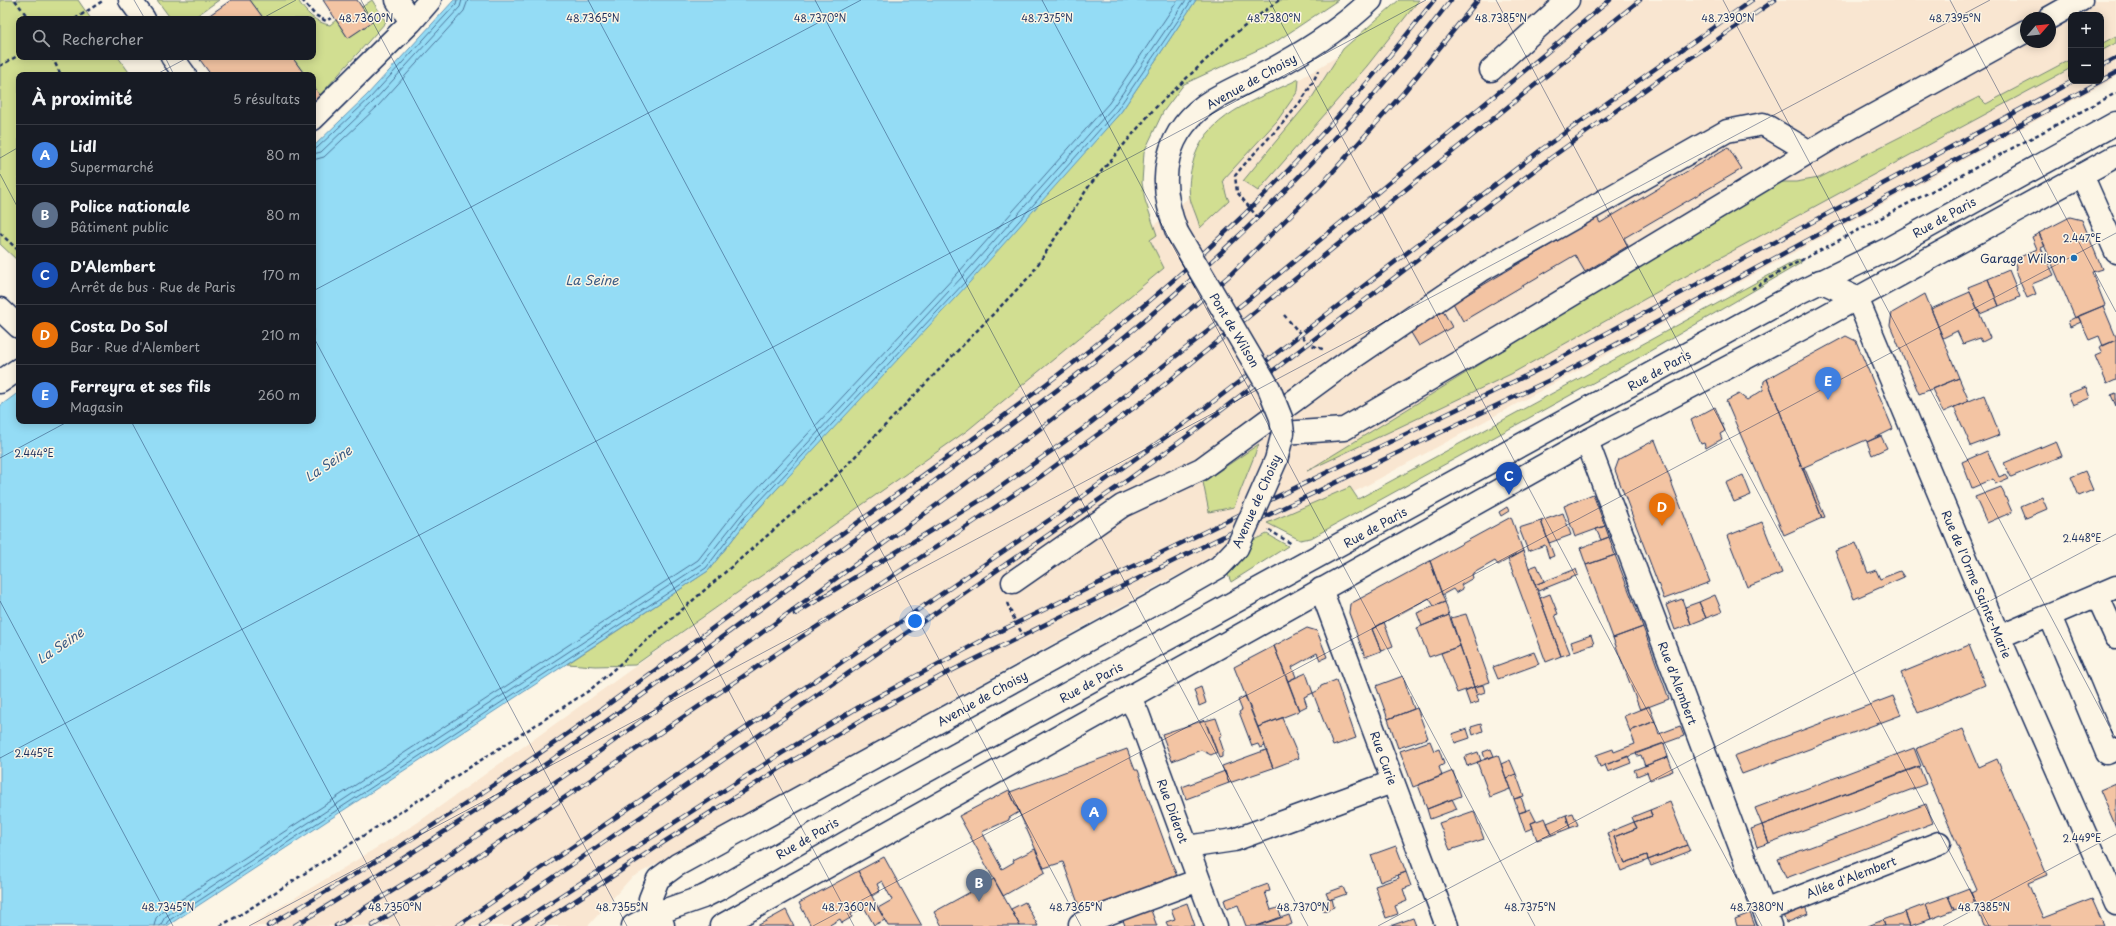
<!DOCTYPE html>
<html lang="fr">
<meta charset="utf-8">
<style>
body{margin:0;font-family:"Playpen Sans",sans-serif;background:#20242c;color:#f1f3f6}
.controls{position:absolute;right:12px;top:12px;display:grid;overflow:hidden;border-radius:8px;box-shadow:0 2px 10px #0003}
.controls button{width:36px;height:36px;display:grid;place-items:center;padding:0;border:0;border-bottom:1px solid #363941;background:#171b24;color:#f1f3f6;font:20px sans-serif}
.compass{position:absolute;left:2020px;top:12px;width:36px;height:36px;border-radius:50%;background:#171b24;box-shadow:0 2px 10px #0003;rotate:62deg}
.you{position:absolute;left:915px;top:621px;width:14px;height:14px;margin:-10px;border:3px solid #fff;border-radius:50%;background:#1a73e8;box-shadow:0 0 0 6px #1a73e833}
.badge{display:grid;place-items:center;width:26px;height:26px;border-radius:50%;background:#b45309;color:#fff;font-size:13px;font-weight:700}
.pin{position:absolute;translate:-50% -33px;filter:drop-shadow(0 1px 2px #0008)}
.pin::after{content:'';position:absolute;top:21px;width:14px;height:12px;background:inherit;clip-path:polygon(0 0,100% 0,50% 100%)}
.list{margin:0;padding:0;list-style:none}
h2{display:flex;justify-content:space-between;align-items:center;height:52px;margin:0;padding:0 16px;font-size:17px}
h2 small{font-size:13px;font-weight:400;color:#9ea1a6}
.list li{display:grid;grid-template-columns:26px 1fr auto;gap:12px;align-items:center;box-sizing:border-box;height:60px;padding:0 16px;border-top:1px solid #363941}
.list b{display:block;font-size:15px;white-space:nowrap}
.list p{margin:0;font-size:13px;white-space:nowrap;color:#9ea1a6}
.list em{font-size:13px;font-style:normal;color:#9ea1a6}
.icon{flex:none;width:22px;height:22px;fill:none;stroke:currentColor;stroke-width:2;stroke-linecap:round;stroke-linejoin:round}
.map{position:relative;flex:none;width:2116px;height:926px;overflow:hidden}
.search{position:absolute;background:#171b24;box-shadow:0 2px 10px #0003;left:16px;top:16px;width:300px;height:44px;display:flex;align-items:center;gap:10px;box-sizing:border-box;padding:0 14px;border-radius:8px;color:#9ea1a6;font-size:15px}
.panel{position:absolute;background:#171b24;box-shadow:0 2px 10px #0003;left:16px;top:72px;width:300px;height:352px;border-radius:8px}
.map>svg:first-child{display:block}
.built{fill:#f9e6d1;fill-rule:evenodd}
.green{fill:#d1de91;stroke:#768678}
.water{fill:#94dcf5;stroke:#6497b9}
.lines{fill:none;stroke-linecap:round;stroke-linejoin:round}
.shore{stroke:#4b749a;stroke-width:1}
.building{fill:#f3c4a3;stroke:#1b2f5e}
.minor-casing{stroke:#1b2f5e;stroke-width:25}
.major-casing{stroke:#1b2f5e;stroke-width:25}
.path{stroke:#1b2f5e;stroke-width:2.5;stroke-dasharray:4 3;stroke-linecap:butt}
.minor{stroke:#fcf5e5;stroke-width:22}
.major{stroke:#fcf5e5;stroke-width:22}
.rail-casing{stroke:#1b2f5e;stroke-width:4.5}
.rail{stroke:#fcf5e5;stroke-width:3;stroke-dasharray:9;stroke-linecap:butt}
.major-bridge-casing{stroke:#1b2f5e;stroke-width:25;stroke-linecap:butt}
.major-bridge{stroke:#fcf5e5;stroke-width:22}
.ticks{fill:none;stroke:#1b2f5e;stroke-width:1;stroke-opacity:0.45}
.poi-dot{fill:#1f6fb2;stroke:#fcf5e5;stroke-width:1.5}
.labels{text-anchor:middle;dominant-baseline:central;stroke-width:3;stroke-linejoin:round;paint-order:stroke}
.street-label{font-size:12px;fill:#1b2f5e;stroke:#fcf5e5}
.poi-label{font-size:12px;fill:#1b2f5e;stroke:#fcf5e5;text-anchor:end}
.water-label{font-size:13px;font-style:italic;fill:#395a84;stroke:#fcf5e5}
.ticks-label{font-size:10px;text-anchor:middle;fill:#1b2f5e;stroke:#fcf5e5;stroke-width:3;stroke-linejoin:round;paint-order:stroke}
</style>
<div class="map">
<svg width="2116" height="926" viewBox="0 0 2116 926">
<rect width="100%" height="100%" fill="#fcf5e5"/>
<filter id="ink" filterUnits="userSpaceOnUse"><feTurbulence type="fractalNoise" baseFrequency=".025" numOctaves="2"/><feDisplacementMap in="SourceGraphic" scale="8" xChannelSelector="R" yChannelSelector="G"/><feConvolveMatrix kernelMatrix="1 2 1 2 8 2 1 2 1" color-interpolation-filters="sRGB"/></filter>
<g filter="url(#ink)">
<path class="built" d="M1402 0H2116V77L1362 488 1164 582 631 878 588 926H249L417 823 831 526 1067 248 1139 143 1137 175 1154 225 1187 199 1212 127 1305 76 1376 33ZM2071 15H2101V81H2071ZM2026 18H2050V42H2026Z"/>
<path class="green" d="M0 0H78L91 19H19V57H118L131 75H19V262L0 244Z
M157 0H219L192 19H171Z
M250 0H298C305 12 316 23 330 25L336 20 348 38 372 22 362 7 372 0 386 22 320 95 313 86V75H305L292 57H313V19H264Z
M1196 0H1338L1277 41 1184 84 1163 112 1144 152 1142 183 1145 200 1157 235 1150 240 1164 268 968 430 635 665 595 666 567 664 708 571 744 525 1121 112Z
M1399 0H1419L1367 66 1258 191 1243 181 1311 99 1343 49Z
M2116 36V43L2101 51V44Z
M2071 59V68L1675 282 1511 374 1307 471 1659 254 1781 182H1796L1819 178 1979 97 1986 104Z
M1299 79 1298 91 1277 121 1223 180 1226 194 1229 201 1200 228C1198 219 1194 211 1191 202 1188 190 1189 178 1192 166 1202 116 1258 99 1299 79Z
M1799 259 1801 263 1638 358 1311 538 1300 540 1267 523 1350 487 1358 499Z
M1259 444 1234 507 1209 512 1203 482Z
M1267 534 1288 546 1231 582 1228 575 1243 558 1251 541Z"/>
<path class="water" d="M454 0H1196L1121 112 969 283 747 521 708 571 167 926H0V406L19 392V421H313V147L367 95Z"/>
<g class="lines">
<path class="shore" d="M313 149 317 148 370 98 456 4 457 0
M313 154 321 152 373 102 460 7 462 0
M313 160 324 157 378 106 464 11 468 0
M154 926 156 918 162 912 698 560 736 511 958 273 1109 103 1178 0
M160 926 165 917 702 564 741 515 962 277 1113 107 1186 0
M165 926 168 921 706 568 744 518 966 281 1117 110 1192 0"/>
</g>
<path class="building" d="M231 0H250L264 19H204Z
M323 0H357L372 22 348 38Z
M198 57H292L305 75H211Z
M313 86 320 95 313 102Z
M1728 147 1742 169 1624 238 1628 246 1585 272 1575 255 1463 321 1453 303 1597 217 1600 223Z
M2070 217 2082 220 2102 269 2092 272 2105 305 2075 318 2039 233Z
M2039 233 2045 246 2041 248 2054 275 2032 284 2036 294 2027 298 2016 273 2017 266 2014 260 2037 249 2032 237Z
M2009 270 2020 297 1999 306 1988 279Z
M1988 279 1999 306 1980 314 1968 287Z
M1970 292 1990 338 1982 342 1980 338 1963 344 1957 331 1943 338 1931 309Z
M1925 294 1959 378 1919 394 1890 325 1892 313Z
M2103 306 2116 337V340L2103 346 2099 336 2089 340 2078 316Z
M1443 311 1452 327 1419 346 1410 331Z
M2078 316 2081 322 2070 327 2068 321Z
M1846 336 1856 341 1893 429 1867 442 1866 440 1802 468 1767 379Z
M2116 340V380L2107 384 2095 356 2102 353 2099 347Z
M1959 378 1969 401 1943 412 1932 389Z
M1767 379 1822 518 1784 535 1726 401 1739 394 1747 400 1763 390 1764 381Z
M2086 387 2090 398 2073 405 2068 394Z
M2116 393V406L2111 395Z
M1984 395 2000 435 1971 446 1954 407Z
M1715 407 1725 431 1720 434 1722 439 1706 448 1704 443 1701 444 1691 420Z
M1881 436 1887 448 1872 455 1867 442Z
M1655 440 1710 582 1664 599 1615 470 1619 459Z
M2056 441 2062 456 2011 477 2004 463Z
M1987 451 1999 477 2006 474 2009 478 1995 484 1993 479 1972 488 1962 462Z
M1804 467 1825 517 1822 518 1803 469Z
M2085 471 2093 490 2079 496 2071 477Z
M1743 475 1751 495 1734 502 1726 483Z
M2001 487 2012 512 1987 523 1975 497Z
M1593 494 1605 526 1575 537 1564 506Z
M2042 497 2047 509 2026 518 2021 506Z
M1507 507 1509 511 1501 516 1499 512Z
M1563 513 1571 535 1549 543 1541 521Z
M1511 517 1523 551 1498 565 1495 561 1472 574 1473 578 1461 585 1463 589 1456 593 1453 589 1442 595 1430 561Z
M1541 521 1554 556 1549 558 1545 545 1528 551 1519 528Z
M1762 522 1782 573 1747 587 1727 536Z
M1605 526 1609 537 1601 540 1596 529Z
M1609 537 1615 555 1586 565 1580 548Z
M1856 543 1868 573 1876 570 1880 579 1900 571 1904 577 1854 599 1835 551Z
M1523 551 1561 656 1546 662 1508 559Z
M1615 555 1643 627 1613 638 1586 565Z
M1430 561 1445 602 1434 606 1429 598 1372 629 1381 651 1365 657 1349 613 1350 604Z
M1537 565 1544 581 1535 585 1529 568Z
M1576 569 1578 575 1538 591 1535 585Z
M1550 594 1558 614 1555 615 1570 653 1561 656 1540 598Z
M1715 595 1722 612 1706 618 1699 602Z
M1682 599 1691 624 1675 630 1666 605Z
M1445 602 1449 615 1422 626 1417 613Z
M1699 602 1706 618 1691 624 1685 607Z
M1466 614 1490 682 1474 687 1451 618Z
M1449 615 1460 646 1429 657 1417 628Z
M1384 622 1393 646 1381 651 1372 629Z
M1643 627 1669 699 1640 710 1613 638Z
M1307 628 1317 631 1327 657 1320 660 1317 653 1292 667 1296 677 1288 681 1274 646Z
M1591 635 1594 644 1574 651 1571 642Z
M1969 645 1985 685 1918 713 1901 673Z
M1274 646 1299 711 1258 727 1234 667Z
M1460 646 1474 687 1457 693 1441 653Z
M1534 652 1539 664 1498 679 1493 667Z
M1306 673 1313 693 1304 697 1307 706 1299 710 1288 681Z
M1403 676 1414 709 1388 719 1376 686Z
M1336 680 1356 738 1333 746 1313 693 1319 690 1321 686Z
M1483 685 1485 692 1477 695 1474 687Z
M1201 687 1206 703 1199 706 1194 690Z
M1474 687 1479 702 1470 705 1465 691Z
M1245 696 1265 746 1260 748 1258 744 1252 746 1239 712 1242 710 1238 700Z
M1893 696 1901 715 1742 774 1734 756Z
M1649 706 1655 721 1630 731 1624 716Z
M1417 708 1428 738 1398 748 1388 719Z
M1216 718 1222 735 1219 737 1224 752H1222V757L1219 758 1205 721Z
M1282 718 1299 758 1273 768 1258 727Z
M1205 720 1217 752 1211 755 1201 750 1172 761 1162 734Z
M1655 721 1659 734 1680 726 1684 736 1600 767 1596 755 1613 749 1614 752 1635 744 1630 731Z
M1481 724 1483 731 1473 735 1471 727Z
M1467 729 1470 738 1455 743 1452 734Z
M1963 729 1979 767 1997 759 2047 875 2028 883 2043 918 2092 899 2104 926H1984L1971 893 1977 890 1916 749Z
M1430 741 1434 751 1439 749 1444 764 1439 767 1442 776 1413 787 1400 751Z
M1664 743 1668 757 1645 766 1641 755 1637 756 1636 753Z
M1914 748 1921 766 1762 825 1755 808Z
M1127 749 1135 770H1138L1179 882 1083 917 1063 862 1044 868 1010 792Z
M1491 749 1494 756 1485 759 1483 752Z
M1266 750 1273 768 1229 783 1222 766Z
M1478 752 1481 761 1467 766 1464 757Z
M1498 755 1510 789 1490 797 1477 762Z
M1628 756 1631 763 1608 772 1605 765Z
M1668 757 1673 771 1650 780 1647 772 1637 776 1634 770Z
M1510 760 1516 774 1506 778 1501 764Z
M1919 766 1926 784 1769 843 1762 825Z
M1225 771 1229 783 1186 799 1182 787Z
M1453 771 1461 796 1427 809 1418 785Z
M1516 774 1524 796 1514 799 1506 778Z
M2116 783V827L2100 790Z
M1009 790 1019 812 1009 818V820L982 832 1002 869 1014 862 1013 860 1035 849 1045 872 1003 896 959 816Z
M1521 797 1526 811 1519 813 1514 799Z
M1452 799 1457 809 1430 819 1427 809Z
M1670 802 1687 845 1648 860 1647 855 1625 863 1614 837 1637 828 1634 822 1652 816 1650 810Z
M1926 804 1933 823 1786 878 1778 859Z
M1530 809 1536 821 1531 823 1533 828 1525 831 1519 813Z
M1650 810 1652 816 1634 822 1632 817Z
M1474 811 1484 839 1450 850 1439 823Z
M1573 813 1578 825 1570 828 1566 815Z
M1566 815 1570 828 1552 835 1547 823Z
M1545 818 1552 835 1537 840 1531 823Z
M1634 822 1637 828 1614 837 1625 863 1647 855 1648 860 1621 871 1607 833Z
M1762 825 1769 843 1757 847 1751 829Z
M1687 845 1690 851 1651 866 1648 860Z
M1396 846 1406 872 1380 882 1371 855Z
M884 857 922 926H888L878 908 892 900 882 881 877 884 880 891 872 896 858 871Z
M858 871 885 920 874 925 864 907 851 914 852 917 842 923 840 919 828 926H811L799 903Z
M1406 872 1411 886 1403 889 1407 901 1395 906 1398 914 1386 918 1375 886 1399 878 1398 875Z
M994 879 1020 926H942L934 912Z
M1268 884 1270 891 1265 892 1271 910 1278 908 1281 917 1257 926H1246L1238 905 1227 909 1224 900Z
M1343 887 1346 894 1329 900 1326 893Z
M1969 888 1975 902 1954 910 1948 896Z
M1948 896 1954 910 1931 919 1926 904Z
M1332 899 1334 907 1324 911 1321 903Z
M1025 902 1038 926H1020L1011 909Z
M1187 903 1195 926H1168L1166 922 1175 919 1171 909Z
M1804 903 1808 914 1786 923 1782 912Z
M1926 904 1931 919 1910 926 1905 912Z
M1149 905 1157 926H1125L1123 920 1117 922Z
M786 910 794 926H757Z
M1905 912 1910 926H1885L1883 920Z
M1750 913 1755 926H1737L1735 919Z
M1289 915 1292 924 1287 926H1257Z
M1413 918 1416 926H1390Z
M1883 920 1885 926H1868Z"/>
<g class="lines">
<g class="minor-casing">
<path id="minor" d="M130 0 144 19
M397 0 411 22
M2049 18 2081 0
M172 57 185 75
M1491 70 1568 0
M313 119 411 22 430 0
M2082 175 2116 252
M1820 281 1857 298 1999 637 2116 904
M0 309 19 327
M0 382 19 369
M1283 433 1344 429 1502 337 1834 137 2026 31
M1587 441 1770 926
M1013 582 1122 506 1201 469 1347 362 1482 270 1727 131 1763 124 1810 152
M1321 589 1447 926
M2097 595 2116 637
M2050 616 2107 753 2116 749
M1999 637 2116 587
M1129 697 1138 714 1216 926
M1187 847 1234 840 1392 782
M1764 911 1939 843
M1081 926 1080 924 1199 880"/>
</g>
<g class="major-casing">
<path id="major" d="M1177 232C1156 180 1163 130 1214 99 1236 86 1260 77 1282 64 1314 46 1345 25 1371 0
M663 925 650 899 658 879 677 865 1168 596
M633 926 657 913 703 897 719 889 859 808 1798 293 1888 249 2116 123
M721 926 1587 441 1805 327 2116 156"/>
</g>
<path class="path" d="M15 0 29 19
M302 0 315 15 326 21 331 18
M75 19 104 0
M52 57 61 75
M0 66 19 55
M1258 218 1237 192 1235 176C1261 142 1302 111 1318 71
M0 233 19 251
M1752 289 1785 269 2116 93
M1284 315 1309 344 1325 350
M1269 530 1292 544
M1007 603 1016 623 1023 635
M220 926 243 913 590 690 839 473 1031 275 1089 186 1154 109 1228 39 1279 0"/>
<use href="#minor" class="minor"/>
<use href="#major" class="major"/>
<g class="rail-casing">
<path id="rail" d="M2101 66 2116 58
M2101 81 2116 73
M795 614 989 495 1084 428 1245 302 1610 0
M268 926C338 885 406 844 473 799 583 725 689 645 796 567 936 465 1086 363 1212 245 1293 170 1367 87 1434 0
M294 926C388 870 479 810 569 748 678 670 786 590 894 511 989 440 1087 372 1176 293 1277 205 1369 107 1451 0
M336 926 440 861 596 754 1020 444 1135 356 1229 276 1322 184 1404 92 1478 0
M372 926 439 883 770 658 975 521 1040 477 1158 390 1640 0
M457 926 1052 518 1184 424 1542 149 1752 0
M481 926 538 888 1129 479 1189 435 1552 157 1660 79 1775 0
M514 926 782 753 864 704 996 633 1544 367 2073 81
M537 926 664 842 787 764 870 715 943 675 1220 538 1554 378 2101 81"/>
</g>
<use href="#rail" class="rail"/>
<g class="major-bridge-casing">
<path id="major-bridge" d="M1168 596 1219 567 1237 548 1276 460 1283 433 1281 418 1269 388 1177 232"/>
</g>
<use href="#major-bridge" class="major-bridge"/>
</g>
</g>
<path class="ticks" d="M134 0 145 19M361 0 854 926M588 0 1081 926M815 0 1308 926M1042 0 1535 926M1269 0 1762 926M1496 0 1989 926M1723 0 2116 739M1950 0 2116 312M261 19 296 0M165 57 174 75M155 75 189 57M0 158 19 147M0 174 19 210M313 291 861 0M313 336 627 926M131 421 400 926M0 458 69 421M0 601 173 926M0 758 1426 0M249 926 1990 0M813 926 2116 233M1378 926 2116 534M1943 926 2116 834"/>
<circle class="poi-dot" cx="2074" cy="258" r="4"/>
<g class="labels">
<g class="street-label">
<text transform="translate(1251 81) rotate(-29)">Avenue de Choisy</text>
<text transform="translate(1944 217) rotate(-29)">Rue de Paris</text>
<text transform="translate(1235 330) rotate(59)">Pont de Wilson</text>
<text transform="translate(1659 370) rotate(-29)">Rue de Paris</text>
<text transform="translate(1256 501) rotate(-66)">Avenue de Choisy</text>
<text transform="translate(1375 527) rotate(-29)">Rue de Paris</text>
<text transform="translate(1977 584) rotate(67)">Rue de l'Orme Sainte-Marie</text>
<text transform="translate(1091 682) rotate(-29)">Rue de Paris</text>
<text transform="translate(1678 683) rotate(69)">Rue d'Alembert</text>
<text transform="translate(982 698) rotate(-29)">Avenue de Choisy</text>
<text transform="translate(1384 758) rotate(70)">Rue Curie</text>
<text transform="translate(1173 811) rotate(70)">Rue Diderot</text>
<text transform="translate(807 838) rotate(-30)">Rue de Paris</text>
<text transform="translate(1851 877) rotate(-21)">Allée d'Alembert</text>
</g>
<g class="poi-label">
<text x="2066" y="258">Garage Wilson</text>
</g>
<g class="water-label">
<text x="592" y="279">La Seine</text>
<text transform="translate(328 463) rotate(-34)">La Seine</text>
<text transform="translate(60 645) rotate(-34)">La Seine</text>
</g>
</g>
<g class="ticks-label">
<text x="366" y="22">48.7360°N</text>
<text x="593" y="22">48.7365°N</text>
<text x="820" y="22">48.7370°N</text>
<text x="1047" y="22">48.7375°N</text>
<text x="1274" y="22">48.7380°N</text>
<text x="1501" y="22">48.7385°N</text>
<text x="1728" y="22">48.7390°N</text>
<text x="1955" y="22">48.7395°N</text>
<text x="2082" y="242">2.447°E</text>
<text x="34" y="457">2.444°E</text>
<text x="2082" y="542">2.448°E</text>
<text x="34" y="757">2.445°E</text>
<text x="2082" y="842">2.449°E</text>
<text x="168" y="911">48.7345°N</text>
<text x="395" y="911">48.7350°N</text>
<text x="622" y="911">48.7355°N</text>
<text x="849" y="911">48.7360°N</text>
<text x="1076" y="911">48.7365°N</text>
<text x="1303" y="911">48.7370°N</text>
<text x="1530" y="911">48.7375°N</text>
<text x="1757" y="911">48.7380°N</text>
<text x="1984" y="911">48.7385°N</text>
</g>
</svg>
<div class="controls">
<button>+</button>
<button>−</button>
</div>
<svg class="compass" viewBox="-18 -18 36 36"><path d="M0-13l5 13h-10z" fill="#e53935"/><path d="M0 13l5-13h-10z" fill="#9ea1a6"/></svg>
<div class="you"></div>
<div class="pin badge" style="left:1094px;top:831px;background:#3f7fe0">A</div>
<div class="pin badge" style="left:979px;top:902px;background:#5c6f8a">B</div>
<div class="pin badge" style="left:1509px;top:495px;background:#1a4fb4">C</div>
<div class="pin badge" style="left:1662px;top:526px;background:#e8710a">D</div>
<div class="pin badge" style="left:1828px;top:400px;background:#3f7fe0">E</div>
<div class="search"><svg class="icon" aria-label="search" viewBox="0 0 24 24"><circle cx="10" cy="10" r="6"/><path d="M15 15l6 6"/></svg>Rechercher</div>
<section class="panel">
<h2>À proximité<small>5 résultats</small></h2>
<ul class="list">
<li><span class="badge" style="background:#3f7fe0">A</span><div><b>Lidl</b><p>Supermarché</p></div><em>80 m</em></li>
<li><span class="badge" style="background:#5c6f8a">B</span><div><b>Police nationale</b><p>Bâtiment public</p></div><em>80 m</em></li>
<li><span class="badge" style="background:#1a4fb4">C</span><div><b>D'Alembert</b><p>Arrêt de bus · Rue de Paris</p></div><em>170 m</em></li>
<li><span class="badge" style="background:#e8710a">D</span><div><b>Costa Do Sol</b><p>Bar · Rue d'Alembert</p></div><em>210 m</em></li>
<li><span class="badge" style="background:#3f7fe0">E</span><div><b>Ferreyra et ses fils</b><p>Magasin</p></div><em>260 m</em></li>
</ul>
</section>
</div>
